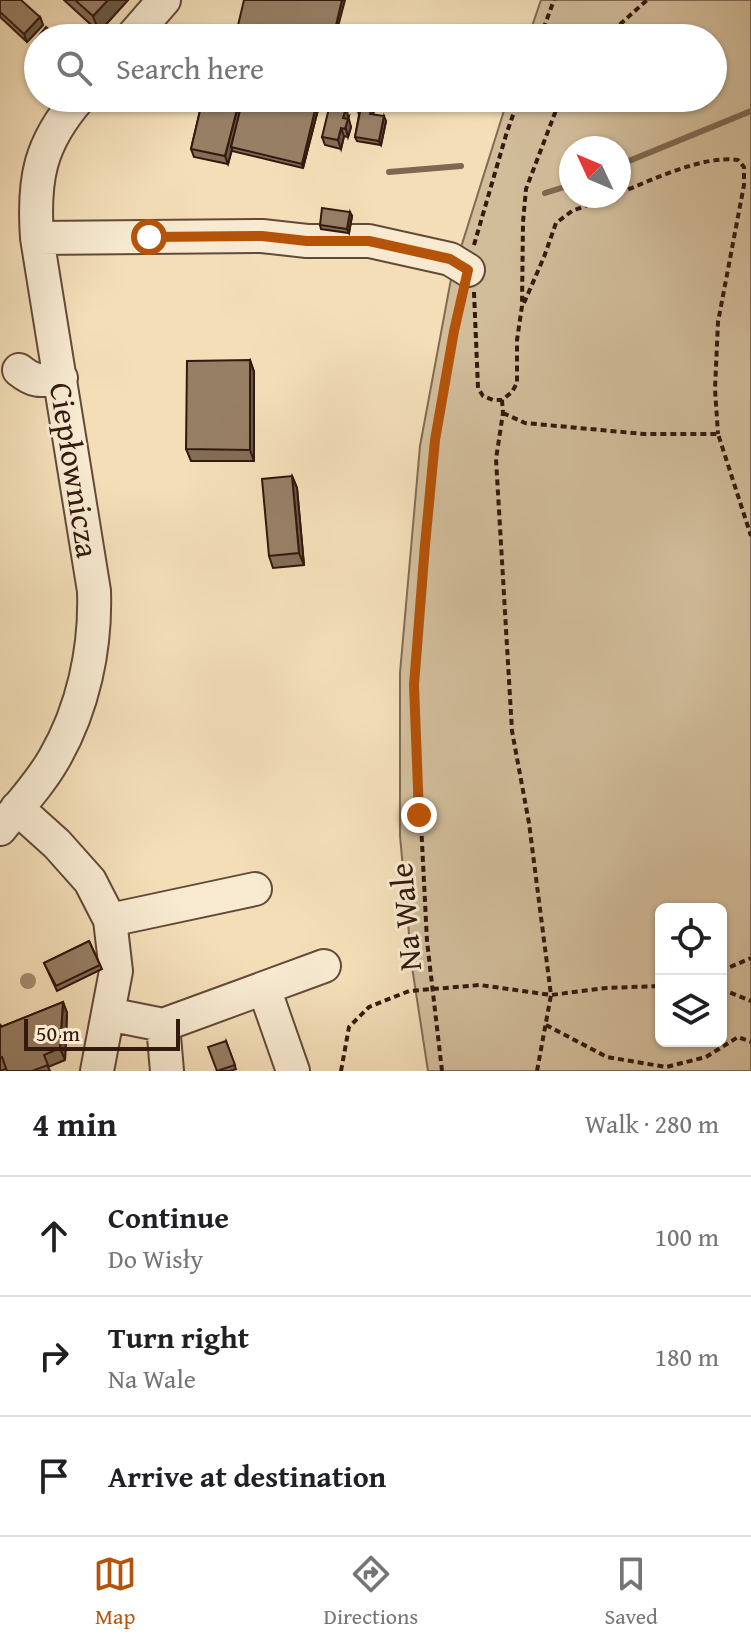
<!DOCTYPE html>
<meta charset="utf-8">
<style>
body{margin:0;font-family:"Gentium Book Plus",serif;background:#f6f6f6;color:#202124}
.controls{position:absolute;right:24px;bottom:24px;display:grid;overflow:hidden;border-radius:12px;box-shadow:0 2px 6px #0004}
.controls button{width:72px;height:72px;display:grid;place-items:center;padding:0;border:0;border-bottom:2px solid #e0e0e0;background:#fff;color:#202124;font:40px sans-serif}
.compass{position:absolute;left:559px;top:136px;width:72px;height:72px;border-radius:50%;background:#fff;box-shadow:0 2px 6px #0004;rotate:314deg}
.scale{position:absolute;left:24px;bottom:20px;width:156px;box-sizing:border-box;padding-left:8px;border:4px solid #33190e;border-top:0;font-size:22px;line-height:28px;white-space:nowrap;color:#33190e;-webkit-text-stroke:6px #f7ead1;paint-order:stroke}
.stop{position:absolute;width:24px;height:24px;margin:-18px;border:6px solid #b45309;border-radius:50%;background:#fff}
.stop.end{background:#b45309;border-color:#fff;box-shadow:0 2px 8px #0008}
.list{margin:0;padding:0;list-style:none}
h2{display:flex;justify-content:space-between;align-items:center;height:104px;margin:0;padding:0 32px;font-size:34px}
h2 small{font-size:26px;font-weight:400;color:#757577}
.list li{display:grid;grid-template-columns:52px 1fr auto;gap:24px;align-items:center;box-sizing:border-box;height:120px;padding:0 32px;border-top:2px solid #e0e0e0}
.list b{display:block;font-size:30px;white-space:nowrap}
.list p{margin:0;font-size:26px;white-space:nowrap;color:#757577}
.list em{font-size:26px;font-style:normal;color:#757577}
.icon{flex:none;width:44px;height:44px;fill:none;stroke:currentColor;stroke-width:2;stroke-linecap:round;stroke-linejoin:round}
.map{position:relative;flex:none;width:751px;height:1071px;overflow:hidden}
.search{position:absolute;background:#fff;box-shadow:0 2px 6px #0004;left:24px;right:24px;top:24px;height:88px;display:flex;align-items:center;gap:20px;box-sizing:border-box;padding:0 28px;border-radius:44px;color:#757577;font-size:30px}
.sheet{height:464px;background:#fff}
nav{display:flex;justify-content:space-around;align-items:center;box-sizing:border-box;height:112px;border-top:2px solid #e0e0e0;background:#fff;font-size:22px;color:#757577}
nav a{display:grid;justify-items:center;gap:4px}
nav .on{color:#b45309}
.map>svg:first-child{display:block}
.green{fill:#d2bd9b;stroke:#826b54;stroke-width:2;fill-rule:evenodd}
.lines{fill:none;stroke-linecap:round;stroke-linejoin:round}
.stream{stroke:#7f6751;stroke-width:6}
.minor-casing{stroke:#634a38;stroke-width:36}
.path{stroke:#33190e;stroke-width:4;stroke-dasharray:6 4;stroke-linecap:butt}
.minor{stroke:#f7ead1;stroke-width:32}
.tree{fill:#a48d72}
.wall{fill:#826d58;stroke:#33190e;stroke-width:2}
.shaded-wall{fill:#6a5947;stroke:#33190e;stroke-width:2}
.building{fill:#977f66;stroke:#33190e;stroke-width:2}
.route{stroke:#b45309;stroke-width:10}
.labels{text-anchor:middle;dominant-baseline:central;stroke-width:6;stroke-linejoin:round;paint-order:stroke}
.street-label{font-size:32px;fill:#33190e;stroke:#f7ead1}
</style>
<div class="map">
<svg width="751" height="1071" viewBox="0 0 751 1071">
<rect width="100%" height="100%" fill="#f3deb8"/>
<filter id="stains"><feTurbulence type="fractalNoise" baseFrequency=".0025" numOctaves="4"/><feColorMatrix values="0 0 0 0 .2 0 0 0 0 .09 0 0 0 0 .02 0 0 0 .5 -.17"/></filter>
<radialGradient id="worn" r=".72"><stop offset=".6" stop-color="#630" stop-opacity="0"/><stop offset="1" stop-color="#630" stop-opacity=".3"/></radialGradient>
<path class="green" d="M541 0H751V1071H428L412 967 400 836V673L420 446 451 279 508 98H713V38H528ZM571 148H619V196H571ZM661 909H721V1041H661Z"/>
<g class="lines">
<path class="stream" d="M619 165 751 111
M389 172 461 166
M545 193 571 185"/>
<g class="minor-casing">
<path id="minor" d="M131 38 164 0
M37 238 262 236 307 241H369L450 259 468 270
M19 370C35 383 41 381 61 378
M17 808 57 844 90 881 110 920 116 971 97 1071
M0 829C19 806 39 785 54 759 83 709 96 649 94 591L37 238C33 180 39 144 79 98
M110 920 255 889
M264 988 293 1071
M108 1014 163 1025 167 1071
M163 1025 324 966"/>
</g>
<path class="path" d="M540 38 554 0
M605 38 647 0
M619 193C653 180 702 155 738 160L744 167V185L718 322 715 389 718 434
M474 245 506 135 519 98
M474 292 478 388 483 396 493 400H502L512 392 517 383V340L522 306 523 222 526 189 558 105 563 98
M524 303 544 257 556 223 572 211 612 196
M502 400 503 413 496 459 512 731 529 823 551 995 537 1071
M503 413 525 423 644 434H718L751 536
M721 971 751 958
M721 989 751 1001
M546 1025 607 1057 666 1067 706 1057 738 1037 751 1042
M341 1071 349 1027 369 1007 409 991 480 985 551 995 606 988 661 986
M442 1071 427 941 414 685 435 440 463 292"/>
<use href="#minor" class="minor"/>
</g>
<circle class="tree" cx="28" cy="981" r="8"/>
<path class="wall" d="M0 0 40 17 43 25 27 42 0 17Z
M64 0H128L99 32Z
M203 98H321L303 168 232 151V149L228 164 194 157 191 149Z
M361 98H377L373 114 386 121 381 145 357 141 355 137 359 115 358 111Z
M349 116 348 120 351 127 348 137 344 136 341 149 325 145 322 137Z
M352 216 349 233 321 229 320 225Z
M250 360 254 372V461H191L186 449Z
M292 476 297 488 304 565 273 568 269 556Z
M89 941 102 969 57 991 44 963Z
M63 1002 67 1013 65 1060 48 1067 50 1071H7L6 1069 0 1071V1024L1 1027Z
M226 1041 236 1069 230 1071H217Z"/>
<path class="shaded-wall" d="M108 0H128L99 32 93 16Z
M342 0H345L335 38H333Z
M40 17 43 25 27 42 24 34Z
M240 98H245L231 147 232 149 228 164 225 156Z
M318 98H321L303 168 302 164Z
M374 98H377L372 118 370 114Z
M346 108 351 127 348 137 343 118Z
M384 116 386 121 381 145 379 141Z
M341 128 344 136 341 149 338 140Z
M350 212 352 216 349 233 347 229Z
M250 360 254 372V461L250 450Z
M292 476 297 488 304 565 299 553Z
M63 1002 67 1013 65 1060 60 1048Z"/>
<path class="building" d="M0 0H21L40 17 24 34 0 12Z
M75 0H108L93 16Z
M244 0H342L333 38H235Z
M46 27 59 38H38V47L33 43Z
M203 98H240L225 156 191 149Z
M243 98H318L302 164 231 147Z
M361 98H374L370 114 384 116 379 141 355 137 360 112 358 111Z
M330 104 346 108 343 118 348 119 345 129 341 128 338 140 322 137Z
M322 208 350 212 347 229 320 225Z
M250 360V450L186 449 187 361Z
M292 476 299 553 269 556 262 479Z
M89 941 100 965 56 986 44 963Z
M63 1002 60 1048 44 1055 48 1065 32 1071H7L2 1057 0 1058V1024L1 1027Z
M226 1041 235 1065 217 1071 208 1047Z"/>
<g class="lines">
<path class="route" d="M149 237 262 236 307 241H369L450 259 468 270 454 331 435 440 425 545 414 685 419 815"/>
</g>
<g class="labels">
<g class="street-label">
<text transform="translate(75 470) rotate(81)">Ciepłownicza</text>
<text transform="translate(405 917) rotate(-95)">Na Wale</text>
</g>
</g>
<rect width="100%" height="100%" filter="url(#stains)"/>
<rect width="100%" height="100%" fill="url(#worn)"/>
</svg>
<div class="controls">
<button><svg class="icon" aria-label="locate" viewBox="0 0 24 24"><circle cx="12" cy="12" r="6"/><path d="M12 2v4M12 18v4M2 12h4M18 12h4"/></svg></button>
<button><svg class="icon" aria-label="layers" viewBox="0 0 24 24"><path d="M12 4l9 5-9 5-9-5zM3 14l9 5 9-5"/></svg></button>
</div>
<svg class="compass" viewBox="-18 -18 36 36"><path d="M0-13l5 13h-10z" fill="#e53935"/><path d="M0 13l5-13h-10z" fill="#757577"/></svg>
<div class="scale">50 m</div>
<div class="stop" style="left:149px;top:237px"></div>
<div class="stop end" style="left:419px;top:815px"></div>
<div class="search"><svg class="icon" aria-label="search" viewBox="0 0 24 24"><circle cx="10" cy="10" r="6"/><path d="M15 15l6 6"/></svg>Search here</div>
</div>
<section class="sheet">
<h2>4 min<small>Walk · 280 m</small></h2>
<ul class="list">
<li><svg class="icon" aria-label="ahead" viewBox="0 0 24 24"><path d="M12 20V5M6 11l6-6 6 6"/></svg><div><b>Continue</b><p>Do Wisły</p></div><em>100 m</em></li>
<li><svg class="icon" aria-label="right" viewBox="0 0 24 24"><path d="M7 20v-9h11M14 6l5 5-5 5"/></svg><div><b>Turn right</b><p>Na Wale</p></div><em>180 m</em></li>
<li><svg class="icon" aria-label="arrive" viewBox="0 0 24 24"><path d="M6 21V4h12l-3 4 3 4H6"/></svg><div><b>Arrive at destination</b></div></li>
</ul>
</section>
<nav>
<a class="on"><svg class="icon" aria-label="map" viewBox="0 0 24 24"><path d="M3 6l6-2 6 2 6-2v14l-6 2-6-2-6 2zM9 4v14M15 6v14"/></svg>Map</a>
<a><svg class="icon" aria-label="directions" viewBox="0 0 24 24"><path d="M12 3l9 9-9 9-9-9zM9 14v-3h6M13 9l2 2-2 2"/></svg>Directions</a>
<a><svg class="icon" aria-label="saved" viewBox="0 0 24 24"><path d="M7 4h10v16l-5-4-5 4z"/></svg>Saved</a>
</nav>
